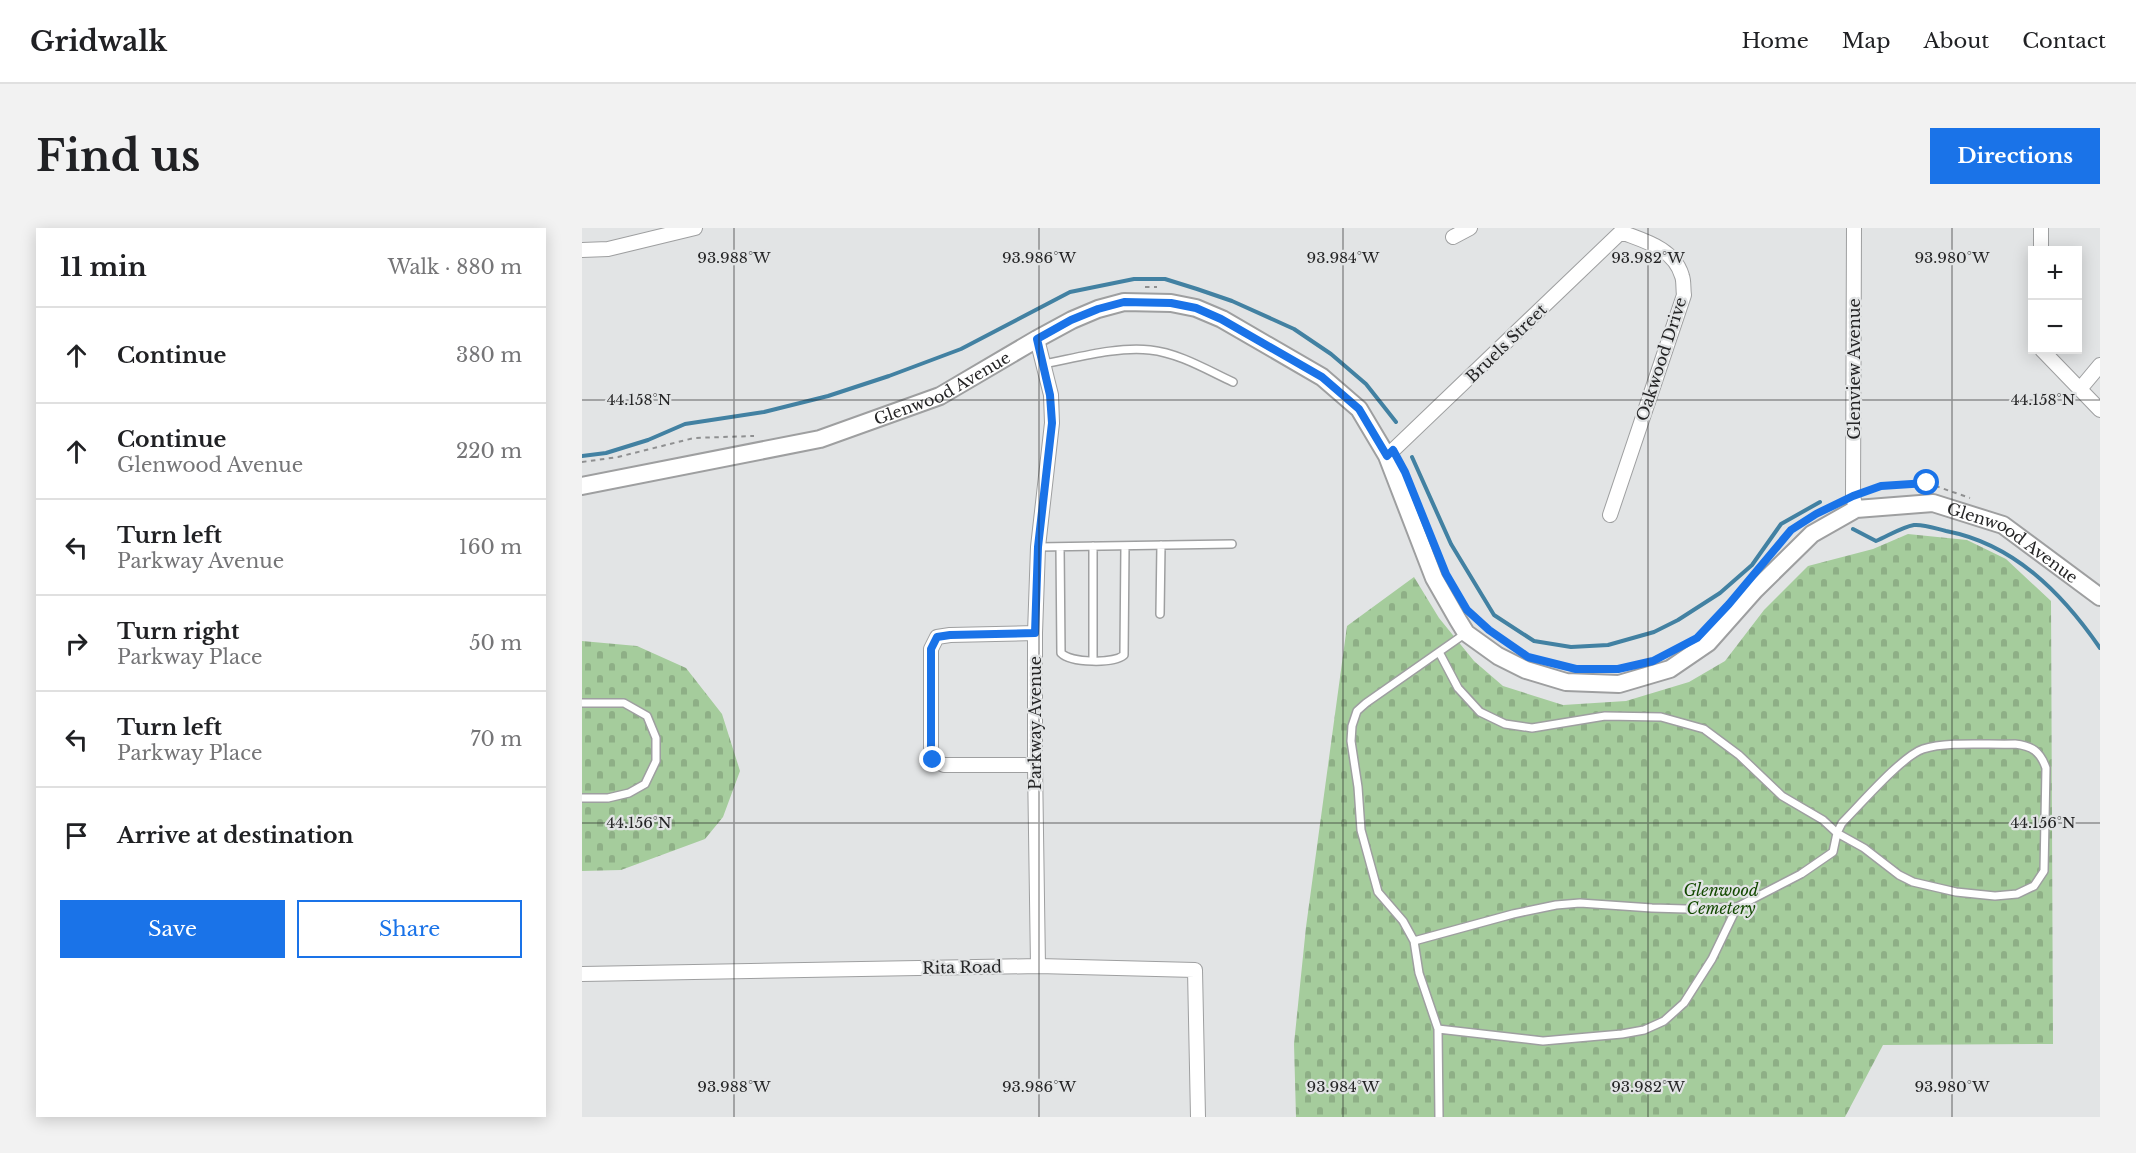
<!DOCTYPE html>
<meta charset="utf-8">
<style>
body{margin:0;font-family:"Libre Baskerville",serif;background:#f2f2f2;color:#202124}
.controls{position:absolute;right:18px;top:18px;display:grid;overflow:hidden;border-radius:0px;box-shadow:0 3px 15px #0003}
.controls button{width:54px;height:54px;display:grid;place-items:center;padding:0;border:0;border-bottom:2px solid #e0e0e0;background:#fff;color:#202124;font:30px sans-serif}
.stop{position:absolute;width:18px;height:18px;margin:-14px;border:4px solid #1a73e8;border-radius:50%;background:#fff}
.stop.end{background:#1a73e8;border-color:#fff;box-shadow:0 2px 6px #0008}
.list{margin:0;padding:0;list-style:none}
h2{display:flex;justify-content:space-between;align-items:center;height:78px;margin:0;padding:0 24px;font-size:26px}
h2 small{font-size:20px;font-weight:400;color:#757577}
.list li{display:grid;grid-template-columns:39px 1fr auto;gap:18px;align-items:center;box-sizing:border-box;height:96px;padding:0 24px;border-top:2px solid #e0e0e0}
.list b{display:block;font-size:22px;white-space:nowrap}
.list p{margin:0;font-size:20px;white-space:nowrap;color:#757577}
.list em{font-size:20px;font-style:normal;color:#757577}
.actions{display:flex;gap:12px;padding:18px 24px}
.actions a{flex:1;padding:14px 0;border:2px solid #1a73e8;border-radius:0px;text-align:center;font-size:21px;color:#1a73e8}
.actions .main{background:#1a73e8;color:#fff}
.icon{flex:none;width:33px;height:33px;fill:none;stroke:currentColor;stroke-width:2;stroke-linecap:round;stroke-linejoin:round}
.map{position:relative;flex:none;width:1518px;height:889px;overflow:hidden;border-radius:0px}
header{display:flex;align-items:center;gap:36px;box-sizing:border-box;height:84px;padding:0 30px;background:#fff;border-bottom:2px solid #e0e0e0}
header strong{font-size:28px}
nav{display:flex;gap:33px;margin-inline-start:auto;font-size:21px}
.intro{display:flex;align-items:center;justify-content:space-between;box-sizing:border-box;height:144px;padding:0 36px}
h1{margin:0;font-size:42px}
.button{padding:15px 27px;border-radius:0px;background:#1a73e8;color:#fff;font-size:21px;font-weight:700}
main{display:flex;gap:36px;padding:0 36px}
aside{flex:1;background:#fff;border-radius:0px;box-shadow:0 3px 15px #0003}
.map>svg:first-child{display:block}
.cemetery{fill:url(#cemetery-stones)}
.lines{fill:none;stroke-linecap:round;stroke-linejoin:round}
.stream{stroke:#4281a2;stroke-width:4}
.service-casing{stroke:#9e9fa0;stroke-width:10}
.minor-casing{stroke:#9e9fa0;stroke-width:16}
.tertiary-casing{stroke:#9e9fa0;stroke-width:20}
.path{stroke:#8f9091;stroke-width:2;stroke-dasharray:4.5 4.5;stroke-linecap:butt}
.service{stroke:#fff;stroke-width:7}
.minor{stroke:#fff;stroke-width:14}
.tertiary{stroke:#fff;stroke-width:16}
.route{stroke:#1a73e8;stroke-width:8}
.ticks{fill:none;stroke:#252526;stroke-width:1.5;stroke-opacity:0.45}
.labels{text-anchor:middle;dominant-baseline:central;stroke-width:4.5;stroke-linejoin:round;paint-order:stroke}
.street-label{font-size:16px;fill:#252526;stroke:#e2e4e5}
.park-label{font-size:16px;font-style:italic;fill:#134901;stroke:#e2e4e5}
.ticks-label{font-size:15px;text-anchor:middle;fill:#252526;stroke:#e2e4e5;stroke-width:4.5;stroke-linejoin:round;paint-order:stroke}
</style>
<header>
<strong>Gridwalk</strong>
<nav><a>Home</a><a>Map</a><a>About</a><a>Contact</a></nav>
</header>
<div class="intro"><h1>Find us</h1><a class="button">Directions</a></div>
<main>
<aside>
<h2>11 min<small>Walk · 880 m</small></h2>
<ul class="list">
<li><svg class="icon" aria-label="ahead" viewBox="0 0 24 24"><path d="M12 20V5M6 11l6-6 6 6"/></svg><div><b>Continue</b></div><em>380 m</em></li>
<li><svg class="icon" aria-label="ahead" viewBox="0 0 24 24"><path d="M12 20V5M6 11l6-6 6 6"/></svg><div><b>Continue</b><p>Glenwood Avenue</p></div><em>220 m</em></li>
<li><svg class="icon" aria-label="left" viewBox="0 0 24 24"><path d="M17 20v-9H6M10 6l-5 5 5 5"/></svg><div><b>Turn left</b><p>Parkway Avenue</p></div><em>160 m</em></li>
<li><svg class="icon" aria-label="right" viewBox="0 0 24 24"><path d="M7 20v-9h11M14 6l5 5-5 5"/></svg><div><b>Turn right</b><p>Parkway Place</p></div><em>50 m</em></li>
<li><svg class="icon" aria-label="left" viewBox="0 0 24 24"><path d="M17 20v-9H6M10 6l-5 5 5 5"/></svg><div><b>Turn left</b><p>Parkway Place</p></div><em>70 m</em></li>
<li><svg class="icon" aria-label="arrive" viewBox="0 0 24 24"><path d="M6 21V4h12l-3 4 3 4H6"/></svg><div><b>Arrive at destination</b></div></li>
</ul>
<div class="actions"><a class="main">Save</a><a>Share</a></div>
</aside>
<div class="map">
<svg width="1518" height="889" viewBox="0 0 1518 889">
<defs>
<pattern id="cemetery-stones" width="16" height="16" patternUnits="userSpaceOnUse" patternTransform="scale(1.5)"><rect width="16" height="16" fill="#a5cc9c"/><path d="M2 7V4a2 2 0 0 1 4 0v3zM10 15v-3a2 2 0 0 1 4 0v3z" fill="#8eaf86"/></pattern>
</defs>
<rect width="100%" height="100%" fill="#e2e4e5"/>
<path class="cemetery" d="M1326 306 1385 312 1424 331 1469 373 1471 816 1301 817 1263 889H714L712 816 724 699 765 398 832 349 857 390 892 433 921 458 981 477 1044 473 1107 454 1143 433 1182 382 1226 338 1291 321Z
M0 413 55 418 104 440 140 486 158 543 141 589 123 611 39 642 0 643Z"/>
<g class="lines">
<path class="stream" d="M0 228 24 225 66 212 103 196 182 184 246 168 307 148 379 121 488 64 552 51H583L615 61 650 73 712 101 749 126 784 156 814 194
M830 229 869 316 912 387 952 413 989 419 1026 417 1072 404 1096 392 1138 365 1170 337 1199 296 1238 274
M1271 301 1294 313C1306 308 1320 299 1332 297 1342 296 1355 301 1364 303 1432 316 1480 365 1518 420"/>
<g class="service-casing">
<path id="service" d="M462 136C494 130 536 118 568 122 597 125 625 142 651 154
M511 318V433
M456 319 650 316
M478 319 479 425C489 435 531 436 542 427L543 318
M578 386 579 317
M0 475H42L65 488 74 510V533L63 556 47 565 26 570H0
M1433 516C1450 518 1458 523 1464 540L1462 643 1452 658 1435 666 1413 668 1374 664 1331 654 1317 647 1282 620 1255 605 1260 595C1278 577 1320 528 1341 521 1365 513 1407 517 1433 516Z
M832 713 931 686 974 677 998 675 1070 680 1104 681 1155 679 1219 646 1251 624 1255 605 1241 592 1200 568 1157 527 1122 501 1079 489 1023 488 950 500 923 496 898 484 876 460 857 424
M856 801 961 813 1040 806 1062 802 1082 793 1102 775 1130 731 1155 679
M857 889 856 801 837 745 832 713 821 693 796 664 779 602 776 559 769 513 770 498 775 483 784 475 884 405"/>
</g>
<g class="minor-casing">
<path id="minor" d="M1272 0 1271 268 1274 281
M1459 0V22
M871 9 888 0
M0 22 26 21 113 0
M455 111 469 167 470 195 456 319 453 405V537L456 738
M1460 122 1518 182
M1498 161 1518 137
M805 228 1039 4 1041 0
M1028 287 1102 67C1101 61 1102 53 1100 48 1092 20 1062 13 1039 4
M453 537H362L351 532 349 519V421L355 409 368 407 453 405
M0 746 456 738 613 742 616 889"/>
</g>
<g class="tertiary-casing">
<g id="tertiary">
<path id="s1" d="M0 258 238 211 358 168 455 111 490 92 516 81 542 74 589 75 614 80 640 91 740 149 777 181 805 228 852 350 876 392 884 405 916 428 944 442 984 454 1037 456 1088 441 1126 415 1173 362 1230 306 1274 281 1351 275 1421 297 1518 369"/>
</g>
</g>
<path class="path" d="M563 59H575
M0 234 36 229 112 210 172 208
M1283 264 1299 258 1345 255 1388 270
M1197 316 1209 302 1217 297
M892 389 906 401
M913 406 928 417"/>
<use href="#service" class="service"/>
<use href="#minor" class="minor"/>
<use href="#tertiary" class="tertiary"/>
</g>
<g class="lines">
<path class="route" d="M351 532 349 519V421L355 409 368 407 453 405 456 319 470 195 468 167 455 111 489 92 516 81 542 74 589 75 614 80 639 91 740 149 777 181 805 228 811 222 823 244 864 346 885 382 907 402 946 429 994 441H1036L1071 433 1115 410 1147 376 1209 302 1234 286 1271 268 1299 258 1345 255"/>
</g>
<path class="ticks" d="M152 0V889M457 0V889M761 0V889M1066 0V889M1370 0V889M0 172H1518M0 595H1518"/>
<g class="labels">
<g class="street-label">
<text transform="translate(924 115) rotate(-44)">Bruels Street</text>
<text transform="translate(1079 131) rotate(-72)">Oakwood Drive</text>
<text transform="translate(1272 141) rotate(-90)">Glenview Avenue</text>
<text stroke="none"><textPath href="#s1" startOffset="375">Glenwood Avenue</textPath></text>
<text stroke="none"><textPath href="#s1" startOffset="1725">Glenwood Avenue</textPath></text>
<text transform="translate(453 495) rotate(-90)">Parkway Avenue</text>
<text transform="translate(380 739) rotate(-1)">Rita Road</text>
</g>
<g class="park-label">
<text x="1139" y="662">Glenwood<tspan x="1139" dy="18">Cemetery</tspan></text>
</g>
</g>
<g class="ticks-label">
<text x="152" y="35">93.988°W</text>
<text x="457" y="35">93.986°W</text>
<text x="761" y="35">93.984°W</text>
<text x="1066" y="35">93.982°W</text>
<text x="1370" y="35">93.980°W</text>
<text x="57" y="177">44.158°N</text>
<text x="1461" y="177">44.158°N</text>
<text x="57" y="600">44.156°N</text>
<text x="1461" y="600">44.156°N</text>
<text x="152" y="864">93.988°W</text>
<text x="457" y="864">93.986°W</text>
<text x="761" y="864">93.984°W</text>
<text x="1066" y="864">93.982°W</text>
<text x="1370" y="864">93.980°W</text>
</g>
</svg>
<div class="controls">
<button>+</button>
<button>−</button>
</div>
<div class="stop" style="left:1345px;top:255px"></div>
<div class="stop end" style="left:351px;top:532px"></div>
</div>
</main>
